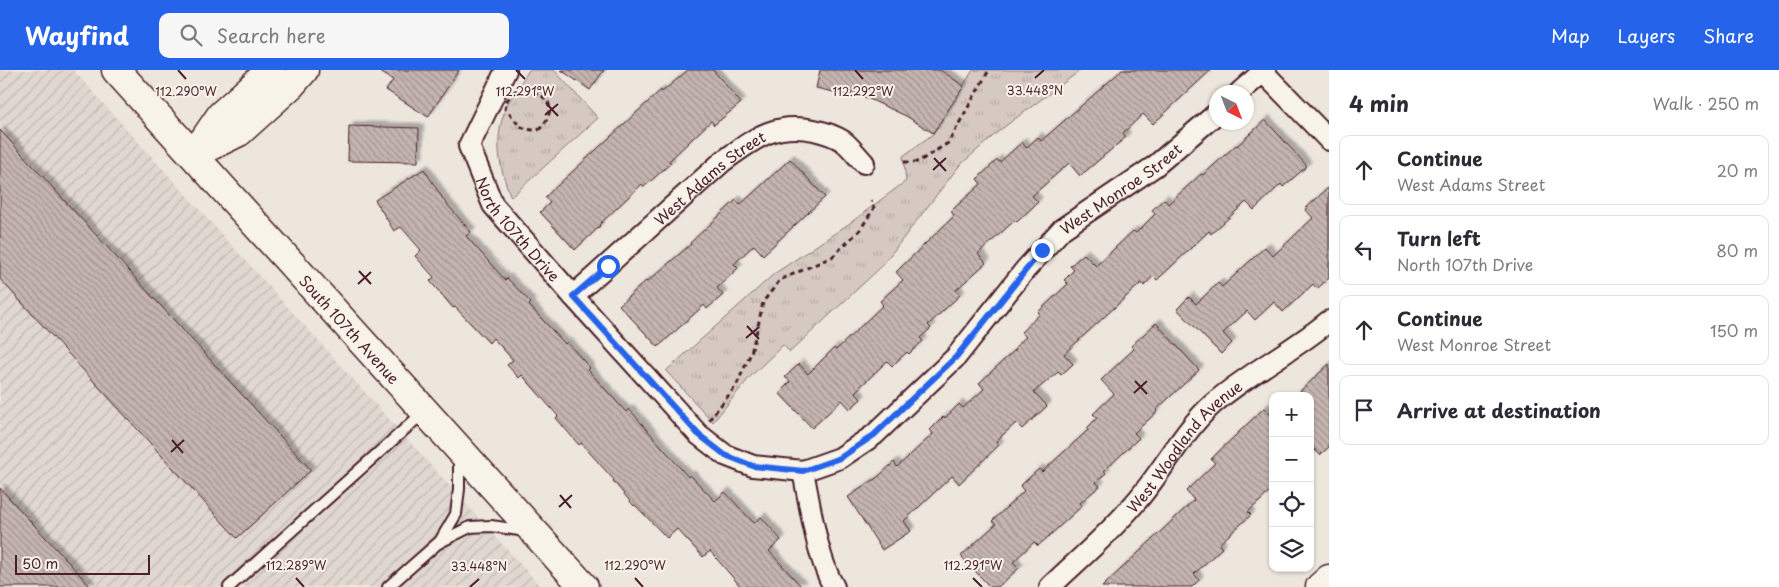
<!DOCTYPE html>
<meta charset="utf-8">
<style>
body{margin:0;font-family:"Playpen Sans",sans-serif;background:#f7f7f7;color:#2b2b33}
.controls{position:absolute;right:15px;bottom:15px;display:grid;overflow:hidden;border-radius:10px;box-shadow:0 1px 4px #0004}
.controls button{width:45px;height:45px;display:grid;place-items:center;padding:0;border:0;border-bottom:1px solid #e1e1e2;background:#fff;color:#2b2b33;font:25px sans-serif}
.compass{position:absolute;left:1209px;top:15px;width:45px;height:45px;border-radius:50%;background:#fff;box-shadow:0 1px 4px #0004;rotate:138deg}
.scale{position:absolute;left:15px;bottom:12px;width:135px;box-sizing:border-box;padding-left:5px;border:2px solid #4a1f2b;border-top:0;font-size:14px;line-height:18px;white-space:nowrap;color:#4a1f2b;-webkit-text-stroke:4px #f7f3e8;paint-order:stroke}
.stop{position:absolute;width:15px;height:15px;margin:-11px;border:4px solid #2563eb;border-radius:50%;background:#fff}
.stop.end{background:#2563eb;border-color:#fff;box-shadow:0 1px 5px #0008}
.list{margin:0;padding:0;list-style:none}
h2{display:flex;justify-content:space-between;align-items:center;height:65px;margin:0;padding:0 20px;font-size:21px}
h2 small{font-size:16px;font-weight:400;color:#7c7c81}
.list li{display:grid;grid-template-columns:32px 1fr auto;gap:15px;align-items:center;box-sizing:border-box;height:70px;margin:0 10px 10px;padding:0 10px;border:1px solid #e1e1e2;border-radius:10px}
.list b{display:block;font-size:19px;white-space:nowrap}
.list p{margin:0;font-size:16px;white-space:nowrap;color:#7c7c81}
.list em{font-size:16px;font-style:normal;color:#7c7c81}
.icon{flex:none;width:28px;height:28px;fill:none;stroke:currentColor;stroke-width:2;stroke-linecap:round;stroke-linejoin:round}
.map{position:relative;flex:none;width:1329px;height:517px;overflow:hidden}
header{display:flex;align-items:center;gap:30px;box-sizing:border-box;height:70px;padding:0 25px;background:#2563eb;color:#fff}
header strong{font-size:24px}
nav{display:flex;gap:28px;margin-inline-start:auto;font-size:18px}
.search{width:350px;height:45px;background:#f7f7f7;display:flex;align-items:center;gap:12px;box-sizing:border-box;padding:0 18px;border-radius:10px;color:#7c7c81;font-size:19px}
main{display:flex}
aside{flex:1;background:#fff}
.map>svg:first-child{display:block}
.industrial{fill:url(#industrial-furrows)}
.park{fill:url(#park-tufts);stroke:#907476}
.building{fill:url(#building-back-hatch);stroke:#4a1f2b;filter:url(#shadow)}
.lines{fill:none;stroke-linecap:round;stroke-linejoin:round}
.lane-casing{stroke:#4a1f2b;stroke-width:14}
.street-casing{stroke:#4a1f2b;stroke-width:24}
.secondary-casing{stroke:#4a1f2b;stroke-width:31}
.primary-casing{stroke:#4a1f2b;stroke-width:31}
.path{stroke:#4a1f2b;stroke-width:3;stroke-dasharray:5 4;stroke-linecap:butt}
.lane{stroke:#f7f3e8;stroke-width:10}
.street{stroke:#f7f3e8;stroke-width:20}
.secondary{stroke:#f7f3e8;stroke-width:28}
.primary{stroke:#f7f3e8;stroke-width:28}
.route{stroke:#2563eb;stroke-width:6}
.ticks{fill:none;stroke:#4a1f2b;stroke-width:2}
.labels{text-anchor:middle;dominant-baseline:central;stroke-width:4;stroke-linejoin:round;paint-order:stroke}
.street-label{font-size:15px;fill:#4a1f2b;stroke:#f7f3e8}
.ticks-label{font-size:12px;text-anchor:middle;fill:#4a1f2b;stroke:#f7f3e8;stroke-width:4;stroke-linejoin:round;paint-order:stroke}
</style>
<header>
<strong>Wayfind</strong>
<div class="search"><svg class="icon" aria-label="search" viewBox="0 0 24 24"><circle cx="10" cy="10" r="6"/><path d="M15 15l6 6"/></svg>Search here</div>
<nav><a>Map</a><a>Layers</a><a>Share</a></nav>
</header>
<main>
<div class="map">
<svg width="1329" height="517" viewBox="0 0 1329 517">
<defs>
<pattern id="industrial-furrows" width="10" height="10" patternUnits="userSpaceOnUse" patternTransform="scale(1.25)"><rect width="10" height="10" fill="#e0d7d0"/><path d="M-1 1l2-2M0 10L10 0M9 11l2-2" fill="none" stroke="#c2b8b3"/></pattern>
<pattern id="park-tufts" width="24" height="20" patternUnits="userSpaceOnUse" patternTransform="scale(1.25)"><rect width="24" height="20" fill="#d5c9c2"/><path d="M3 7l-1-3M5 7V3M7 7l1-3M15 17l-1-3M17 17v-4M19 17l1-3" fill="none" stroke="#b8aca7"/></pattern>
<pattern id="building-back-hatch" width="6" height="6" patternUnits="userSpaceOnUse" patternTransform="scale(1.25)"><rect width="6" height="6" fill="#c4b5b0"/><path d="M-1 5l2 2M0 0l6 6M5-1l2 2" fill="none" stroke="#a1938f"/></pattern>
<filter id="shadow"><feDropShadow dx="4.5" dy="-4.5" stdDeviation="1" flood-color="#0004"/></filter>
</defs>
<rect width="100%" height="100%" fill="#ece6dd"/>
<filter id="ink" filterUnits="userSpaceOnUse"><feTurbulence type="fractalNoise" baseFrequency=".02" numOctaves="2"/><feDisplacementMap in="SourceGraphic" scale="10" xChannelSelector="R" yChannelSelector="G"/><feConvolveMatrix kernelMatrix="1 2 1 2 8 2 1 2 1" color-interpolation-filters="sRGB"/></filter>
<g filter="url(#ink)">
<path class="industrial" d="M0 0H73L541 517H0Z"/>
<path class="park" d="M529 0H554L598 48 511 127C498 95 493 66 508 33 514 22 522 11 529 0Z
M973 0H1081L1000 60 959 96 881 197 790 282 783 275 750 307 713 352 666 301 774 204 850 153 906 111 903 86 933 64Z"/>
<path class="building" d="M377 0H459L428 47 386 20 393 10Z
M561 0H604L590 20Z
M688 0H713L741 33 714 55 711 51 669 91 671 93 644 117 642 114 599 155 600 156 575 180 540 142 550 133 545 127 661 20 662 22Z
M820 0H940L964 16 933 63 906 46 852 21 851 26 816 18Z
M1122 0H1211L1153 54 1143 44 1123 63 1126 67 1080 106 1069 93 1032 126 1038 132 1017 152 1015 150 978 184 986 193 956 220 960 225 928 255 931 258 920 268 923 271 909 284 907 282 892 296 887 291 855 322 861 329 850 339 842 330 812 358 779 323 790 312 785 307 799 294 808 304 834 278 836 280 883 235 880 231 903 210 896 202 954 146 951 141 981 114 977 109 997 90 1000 92 1022 72 1026 78 1038 67 1041 71Z
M1265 50 1307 96 1283 117 1281 114 1254 140 1246 132 1211 164 1209 161 1157 210 1153 206 1144 216 1141 213 1064 284 1073 294 1061 305 1058 302 1034 322 1047 336 1022 359 1016 353 996 371 999 375 959 414 952 406 904 451 911 461 882 480 848 427 878 407 894 392 897 397 933 364 930 360 944 346 945 348 959 334 963 338 984 319 979 313 1016 279 1015 277 1026 267 1021 262 1040 244 1038 242 1068 214 1064 210 1074 200 1070 196 1084 184 1096 196 1133 161 1136 163 1155 144 1152 140 1164 129 1168 134 1201 104 1203 105 1236 75 1237 76Z
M349 56 419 58 418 92 348 91Z
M0 60 311 400 237 468 0 209Z
M790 89 825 127 763 185 754 175 734 194 738 198 717 218 723 225 707 239 704 235 658 277 619 235 646 211 647 212 691 174 690 173 736 130 740 135Z
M424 99 445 132 471 162 466 166 505 210 507 208 531 233 529 235 565 274 567 272 590 298 588 300 626 342 629 339 688 407 690 405 715 431 725 422 754 453 761 447 781 470 769 481 802 517H741L710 481 703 487 677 459 667 468 635 435 634 436 613 411 614 410 581 373 579 375 556 348 558 346 522 305 519 308 507 295 513 290 493 268 489 273 455 237 453 238 430 211 434 207 415 186 421 180 401 157 394 161 375 130Z
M1329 117V208L1317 219 1313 214 1283 242 1274 232 1255 250 1247 241 1223 263 1232 273 1221 284 1177 239 1189 227 1196 234 1218 213 1222 217 1265 177 1273 186 1313 148 1305 139Z
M1156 253 1199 300 1156 340 1157 342 1134 363 1139 368 1104 401 1106 403 1096 412 1100 416 1080 433 1082 436 1038 476 1034 472 1013 492 1019 498 998 517H990L961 486 996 454 992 451 1024 421 1020 416 1039 399 1042 402 1088 360 1087 358 1097 348 1093 344 1114 324 1101 310 1134 279 1131 276Z
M1329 294V377L1320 385 1310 375V326H1295Z
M1264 338 1273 347V419L1248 442 1251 445 1219 474 1222 478 1194 504 1199 510 1192 517H1102L1194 430 1186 421 1215 393 1211 389Z
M0 418 91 517H0Z"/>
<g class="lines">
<g class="lane-casing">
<path id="lane" d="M439 473 456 444 459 419V387
M229 517 424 342
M388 517 438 473 470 457 491 456 526 461"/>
</g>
<g class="street-casing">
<g id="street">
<path id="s1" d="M506 0 469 76 493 135 573 226 698 364 725 385 753 396 803 401 840 388 874 365 956 287 1025 200 1062 159 1155 96 1216 44"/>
<path d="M1263 2 1329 70"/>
<path d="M1240 22 1265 0"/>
<path id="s2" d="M573 226 722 92C754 69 773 52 814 60 823 62 835 66 843 71 851 77 857 86 864 93"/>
<path d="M803 401C810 435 817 488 834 517"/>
<path id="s3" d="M1050 517C1078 490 1109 464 1134 434 1163 402 1182 361 1214 333 1250 302 1293 281 1329 251"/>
</g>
</g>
<g class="secondary-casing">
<g id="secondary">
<path id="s4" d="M116 0 584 517"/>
<path d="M195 83 221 45 271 0"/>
<path d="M194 84 239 62 291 15 304 0"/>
</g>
</g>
<g class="primary-casing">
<path id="primary" d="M1320 517 1329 509"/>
</g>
<path class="path" d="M515 21C523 23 532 22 539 25 557 31 549 52 538 60 517 61 518 51 505 39L507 30Z
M904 92H918L948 73 989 0
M709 350 736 316 751 283 758 256 763 232 780 210 832 187 860 160 874 138 871 130"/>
<use href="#lane" class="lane"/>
<use href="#street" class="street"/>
<use href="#secondary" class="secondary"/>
<use href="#primary" class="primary"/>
</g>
</g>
<g class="lines" filter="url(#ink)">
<path class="route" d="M608 196 573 226 698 364 725 385 753 396 803 401 840 388 874 365 956 287 1042 180"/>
</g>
<path class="ticks" d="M178 0 186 9M516 0 525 9M855 0 863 9M1035 8 1044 0M546 33 558 46M545 45 558 34M934 88 946 101M933 100 946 88M359 201 371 214M358 214 371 202M747 256 759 269M746 268 759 257M1135 311 1147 324M1134 323 1147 311M172 370 183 383M171 382 184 370M560 425 571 438M559 437 572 425M296 508 304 517M635 508 643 517M973 508 982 517M470 517 479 509"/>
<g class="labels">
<g class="street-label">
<text stroke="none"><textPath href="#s2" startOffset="181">West Adams Street</textPath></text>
<text stroke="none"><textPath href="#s1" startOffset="1001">West Monroe Street</textPath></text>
<text stroke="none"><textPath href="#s1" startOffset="182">North 107th Drive</textPath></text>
<text stroke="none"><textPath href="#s4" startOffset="349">South 107th Avenue</textPath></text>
<text stroke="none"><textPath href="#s3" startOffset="195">West Woodland Avenue</textPath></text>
</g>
</g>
<g class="ticks-label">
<text x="1035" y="25">33.448°N</text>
<text x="186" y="26">112.290°W</text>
<text x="525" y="26">112.291°W</text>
<text x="863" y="26">112.292°W</text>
<text x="296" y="500">112.289°W</text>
<text x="635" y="500">112.290°W</text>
<text x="973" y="500">112.291°W</text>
<text x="479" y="501">33.448°N</text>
</g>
</svg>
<div class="controls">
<button>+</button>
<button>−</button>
<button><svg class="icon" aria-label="locate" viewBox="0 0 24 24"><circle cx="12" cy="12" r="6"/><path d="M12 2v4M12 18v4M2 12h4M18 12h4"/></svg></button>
<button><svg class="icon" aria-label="layers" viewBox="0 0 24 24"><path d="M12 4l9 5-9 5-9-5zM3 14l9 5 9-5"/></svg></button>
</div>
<svg class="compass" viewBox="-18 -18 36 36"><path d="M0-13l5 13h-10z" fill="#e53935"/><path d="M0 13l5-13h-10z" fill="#7c7c81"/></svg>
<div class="scale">50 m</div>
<div class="stop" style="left:608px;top:196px"></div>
<div class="stop end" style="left:1042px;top:180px"></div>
</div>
<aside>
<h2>4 min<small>Walk · 250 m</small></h2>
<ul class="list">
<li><svg class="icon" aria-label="ahead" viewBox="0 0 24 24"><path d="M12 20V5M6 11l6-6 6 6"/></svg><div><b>Continue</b><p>West Adams Street</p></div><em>20 m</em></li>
<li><svg class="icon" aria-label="left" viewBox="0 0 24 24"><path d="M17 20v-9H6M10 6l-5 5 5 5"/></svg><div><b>Turn left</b><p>North 107th Drive</p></div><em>80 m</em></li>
<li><svg class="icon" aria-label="ahead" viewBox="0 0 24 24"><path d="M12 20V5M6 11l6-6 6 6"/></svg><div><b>Continue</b><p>West Monroe Street</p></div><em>150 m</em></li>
<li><svg class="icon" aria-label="arrive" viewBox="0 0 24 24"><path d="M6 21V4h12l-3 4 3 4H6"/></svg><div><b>Arrive at destination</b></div></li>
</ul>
</aside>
</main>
